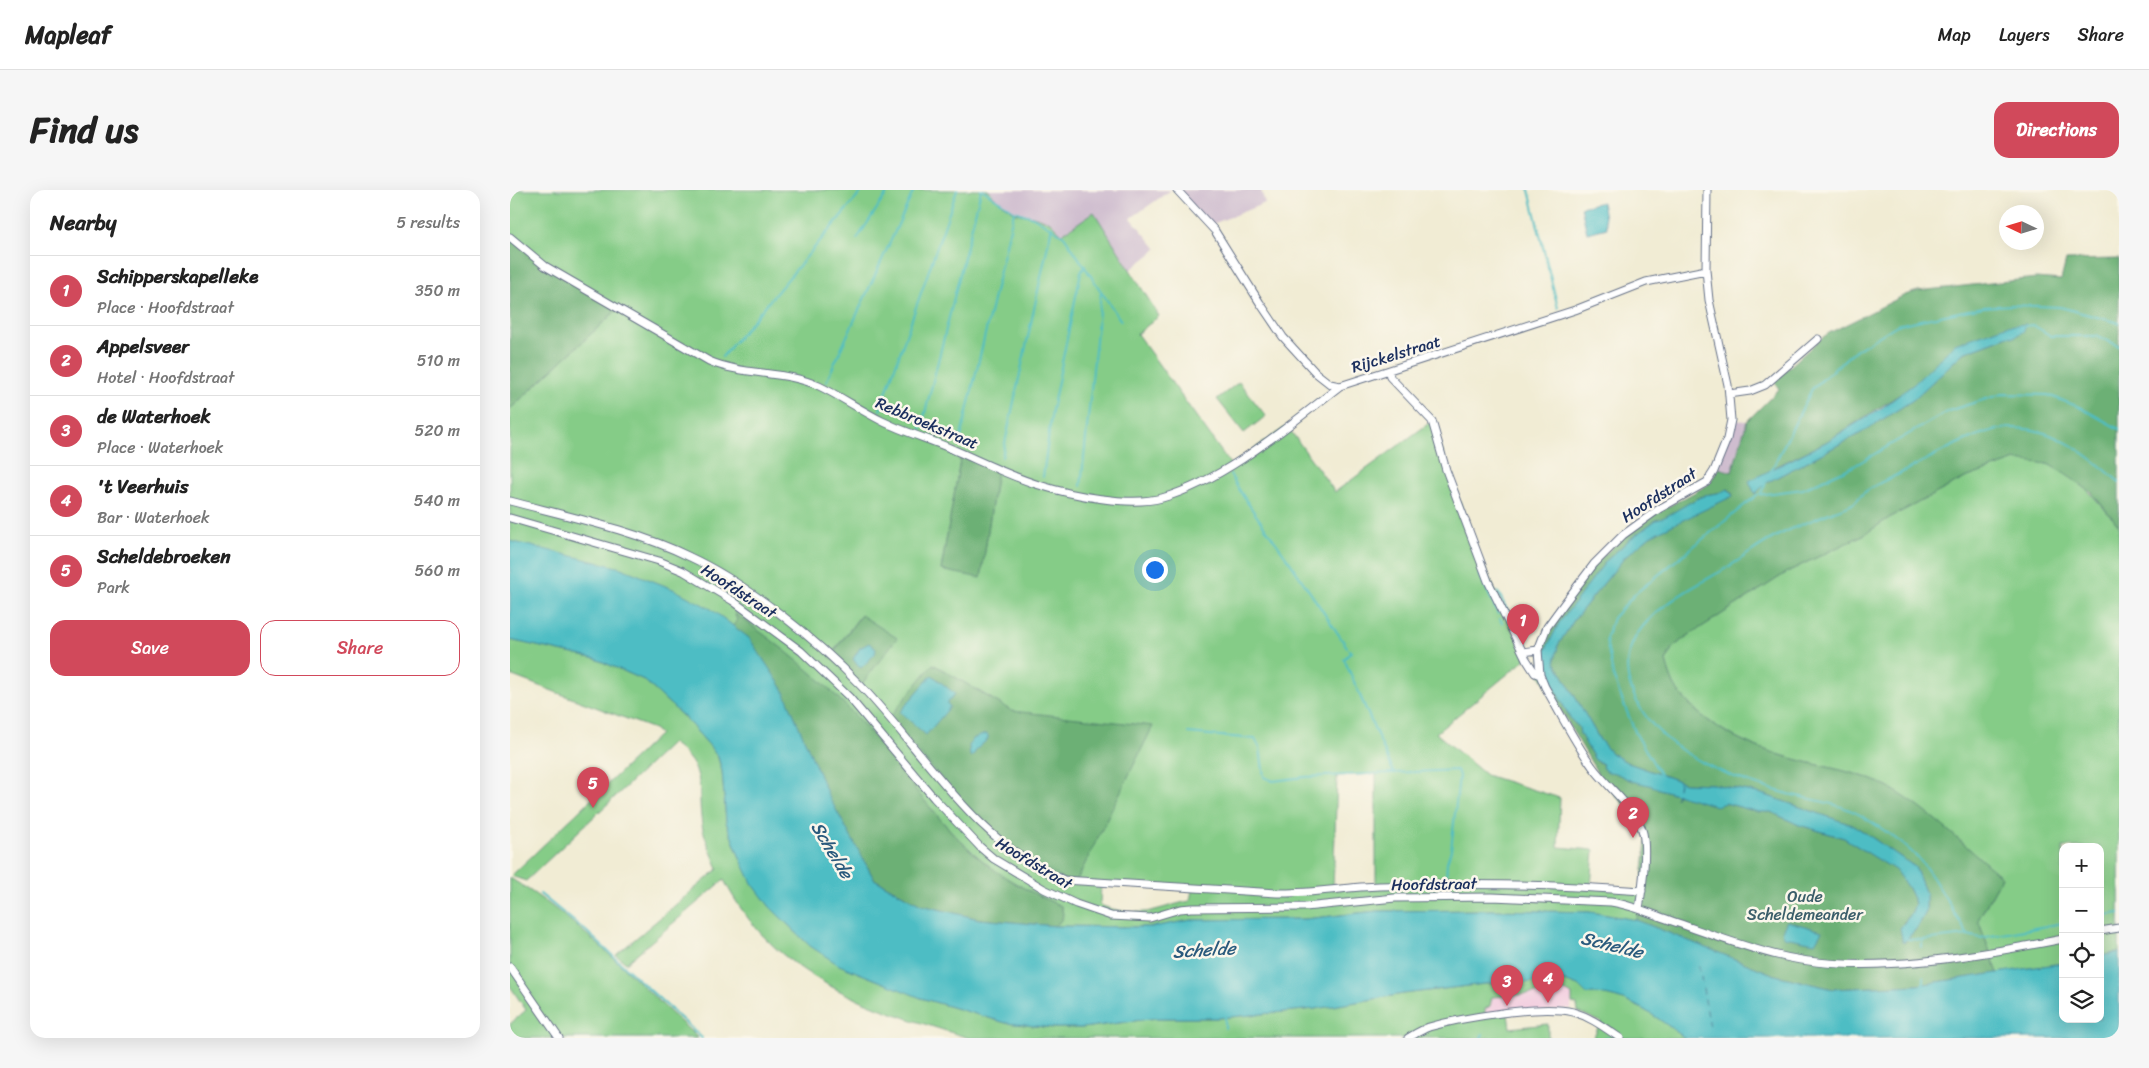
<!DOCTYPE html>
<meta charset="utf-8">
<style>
body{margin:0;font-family:Sriracha,sans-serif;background:#f6f6f6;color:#222}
.controls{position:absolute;right:15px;bottom:15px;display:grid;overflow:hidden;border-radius:10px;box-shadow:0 5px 20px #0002}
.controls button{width:45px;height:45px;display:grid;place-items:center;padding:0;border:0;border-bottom:1px solid #e0e0e0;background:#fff;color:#222;font:25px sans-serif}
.compass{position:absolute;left:1489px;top:15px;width:45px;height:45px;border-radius:50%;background:#fff;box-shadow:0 5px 20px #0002;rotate:274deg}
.you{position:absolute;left:644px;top:379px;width:18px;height:18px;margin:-12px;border:4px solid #fff;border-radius:50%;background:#1a73e8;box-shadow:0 0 0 8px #1a73e833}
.badge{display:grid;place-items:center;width:32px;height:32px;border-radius:50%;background:#d1495b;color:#fff;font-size:16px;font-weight:700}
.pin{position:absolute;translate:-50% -41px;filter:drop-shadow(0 1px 2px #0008)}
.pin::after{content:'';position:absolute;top:26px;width:18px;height:15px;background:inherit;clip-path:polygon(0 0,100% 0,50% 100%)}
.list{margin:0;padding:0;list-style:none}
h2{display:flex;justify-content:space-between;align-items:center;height:65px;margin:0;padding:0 20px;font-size:21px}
h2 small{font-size:16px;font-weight:400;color:#767676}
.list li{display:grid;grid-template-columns:32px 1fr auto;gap:15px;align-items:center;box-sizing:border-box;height:70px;padding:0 20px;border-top:1px solid #e0e0e0}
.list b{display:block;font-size:19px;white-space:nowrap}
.list p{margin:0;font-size:16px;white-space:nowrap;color:#767676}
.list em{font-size:16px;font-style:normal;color:#767676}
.actions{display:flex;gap:10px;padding:15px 20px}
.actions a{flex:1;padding:11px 0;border:1px solid #d1495b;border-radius:15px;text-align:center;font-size:18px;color:#d1495b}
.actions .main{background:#d1495b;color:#fff}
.icon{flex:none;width:28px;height:28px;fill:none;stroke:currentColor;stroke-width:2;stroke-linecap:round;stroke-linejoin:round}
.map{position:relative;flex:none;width:1609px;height:848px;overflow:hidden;border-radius:15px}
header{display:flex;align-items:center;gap:30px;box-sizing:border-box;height:70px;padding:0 25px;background:#fff;border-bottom:1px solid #e0e0e0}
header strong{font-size:24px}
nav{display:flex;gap:28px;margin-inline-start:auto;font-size:18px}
.intro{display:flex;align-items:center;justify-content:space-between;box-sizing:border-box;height:120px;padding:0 30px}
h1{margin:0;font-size:35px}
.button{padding:12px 22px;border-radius:15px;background:#d1495b;color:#fff;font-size:18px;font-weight:700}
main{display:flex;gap:30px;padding:0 30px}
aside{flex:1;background:#fff;border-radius:15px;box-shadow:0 5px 20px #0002}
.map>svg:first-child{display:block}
.built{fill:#f3cfe0}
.industrial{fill:#cfbdcf}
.green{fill:#85cc87;stroke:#507e72;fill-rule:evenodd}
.forest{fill:#6cb074;stroke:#447069;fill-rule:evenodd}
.water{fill:#4ebdc4;stroke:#347691}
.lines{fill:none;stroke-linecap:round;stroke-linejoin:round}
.stream{stroke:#4ebdc4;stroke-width:2}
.ferry{stroke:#2a5a7d;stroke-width:1;stroke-dasharray:6 5;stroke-linecap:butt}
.street-casing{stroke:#667187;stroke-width:9}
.street{stroke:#fff;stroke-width:7}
.labels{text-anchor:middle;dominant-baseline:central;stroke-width:5;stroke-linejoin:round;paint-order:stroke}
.street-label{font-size:16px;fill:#1b2f5e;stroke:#fbf7ec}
.park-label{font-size:16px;fill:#3b5e6a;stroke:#fbf7ec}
.water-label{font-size:18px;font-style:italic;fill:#2a5a7d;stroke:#fbf7ec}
</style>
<header>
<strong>Mapleaf</strong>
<nav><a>Map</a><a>Layers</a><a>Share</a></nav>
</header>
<div class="intro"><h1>Find us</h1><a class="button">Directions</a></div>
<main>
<aside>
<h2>Nearby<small>5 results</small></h2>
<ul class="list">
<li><span class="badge">1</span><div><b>Schipperskapelleke</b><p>Place · Hoofdstraat</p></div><em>350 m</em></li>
<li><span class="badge">2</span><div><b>Appelsveer</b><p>Hotel · Hoofdstraat</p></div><em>510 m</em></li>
<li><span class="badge">3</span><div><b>de Waterhoek</b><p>Place · Waterhoek</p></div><em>520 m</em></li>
<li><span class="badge">4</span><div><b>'t Veerhuis</b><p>Bar · Waterhoek</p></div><em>540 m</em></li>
<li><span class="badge">5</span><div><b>Scheldebroeken</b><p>Park</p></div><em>560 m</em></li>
</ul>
<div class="actions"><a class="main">Save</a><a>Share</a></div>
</aside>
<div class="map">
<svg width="1609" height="848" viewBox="0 0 1609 848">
<rect width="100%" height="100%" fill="#fbf7ec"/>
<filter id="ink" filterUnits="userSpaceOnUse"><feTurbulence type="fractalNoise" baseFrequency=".02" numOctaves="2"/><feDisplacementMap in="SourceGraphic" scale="10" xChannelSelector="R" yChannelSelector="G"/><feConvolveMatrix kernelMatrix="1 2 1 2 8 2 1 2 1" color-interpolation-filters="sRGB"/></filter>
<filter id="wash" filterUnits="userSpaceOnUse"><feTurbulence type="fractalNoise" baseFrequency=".0096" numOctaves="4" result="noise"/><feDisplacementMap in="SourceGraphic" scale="20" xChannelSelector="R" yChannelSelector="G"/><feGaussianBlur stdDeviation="1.12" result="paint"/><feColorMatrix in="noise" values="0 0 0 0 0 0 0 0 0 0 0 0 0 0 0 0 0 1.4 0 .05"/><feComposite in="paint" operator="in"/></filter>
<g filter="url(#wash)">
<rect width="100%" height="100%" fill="#f1ecd4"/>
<path class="built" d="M1055 801 1062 805 1061 819 975 826V819L980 816 982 807Z"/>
<path class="industrial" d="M478 0H661L621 28 647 59 620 80 584 22 552 44 540 32 523 26 505 23 492 14Z
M667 0H751L755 13 700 35Z
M1221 230 1237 231 1222 282 1209 278Z"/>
<path class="green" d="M0 0H478L492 14 505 23 523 26 540 32 552 44 584 22 649 126 627 144 721 275 777 236 825 302 922 231 965 356 1016 469 926 543 976 585 1050 608 1048 657 1084 660 1081 697 1132 701 1126 730 1080 722 982 720 867 721 795 729 681 730 642 737 545 736C553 730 554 725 551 716 526 705 499 692 478 675 421 630 383 565 333 513 300 479 263 452 225 424L227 430 223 436 201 419 0 351V219L109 118 35 76 0 47ZM451 265 487 280 471 387 431 380ZM350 426 386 448 351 495 320 466ZM423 474 502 521 436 597ZM866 584V694L823 700 827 586ZM591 694 682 700 680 711C668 713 657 717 645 720 629 725 605 721 590 715Z
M729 192 756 226 734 243 707 209Z
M1506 270C1516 271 1527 271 1537 274 1565 281 1591 315 1609 336V762L1590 766V657H1553V773L1488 783 1468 730 1492 687C1455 657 1414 615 1372 594 1347 582 1319 578 1292 571 1248 560 1201 541 1171 505 1163 496 1159 482 1156 471L1162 458 1176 447 1279 381 1355 344 1379 328 1455 288Z
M0 450 86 469 134 490 175 528 199 555 208 568 212 581 216 632 230 668 260 717 300 756 411 808 496 833 544 838H572L646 828H709L805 819 893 804 974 794 1055 791 1068 796 1076 804C1115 802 1145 826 1175 848H1083L1091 832 1068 822 1067 815 1062 813V805L1055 801 982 807 980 816 975 819V825L998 824 1000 838 1038 834V848H906V844L898 848H459C359 817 265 790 214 690L116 773 106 765 208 679C203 665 195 650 192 635 186 597 199 580 162 553L16 691 1 686 150 544 144 539 0 485Z
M0 688C69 729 128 793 188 848H0V834L16 820 0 796Z"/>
<path class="forest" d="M0 47 35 76 109 118 0 219Z
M1609 69V336L1581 302 1555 284 1538 274 1506 270 1455 288 1379 328 1355 344 1279 381 1176 447 1162 458 1156 471C1159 482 1163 496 1171 505 1200 541 1248 560 1292 571 1319 578 1347 582 1372 594 1415 615 1455 657 1492 687L1468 730 1488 783 1407 795 1323 799 1265 785 1126 730 1129 719 1136 650 1127 630 1091 589 1030 485 1032 447 1084 374 1131 331 1198 295 1209 278 1222 282 1237 231 1269 199 1264 191 1309 150 1319 143 1395 105 1408 101 1526 88 1551 90 1556 70ZM1496 136 1504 147 1498 146 1453 163 1403 210 1351 243 1256 293 1244 304 1263 278 1316 252ZM1219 299 1223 305 1140 346 1115 367 1064 430 1048 455 1045 472 1090 550 1101 563 1118 573 1175 593 1203 594 1252 604 1345 636 1405 677 1416 704V722L1407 738 1394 753 1393 733 1402 723 1405 713 1398 698 1386 680 1334 648 1289 635 1261 622H1248L1215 613 1167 604 1149 599 1141 594 1120 590 1085 570 1070 544 1069 537 1062 531 1054 517 1036 480 1035 461 1049 434 1096 371 1119 350 1146 330C1157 329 1182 309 1196 305 1204 303 1210 304 1219 299Z
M451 265 487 280 471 388 431 380Z
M224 423C270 455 313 489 350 531 392 578 428 637 478 675 500 692 526 705 551 716L553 724 552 729 545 736 469 729 411 715 364 689 223 436 227 430Z
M351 425 387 448 351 495 320 467Z
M423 474 502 521 643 536 566 692 554 690 481 645 379 528Z"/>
<path class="water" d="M1092 12 1097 38 1077 43 1071 17Z
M1516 134 1514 141 1504 147 1498 146 1453 163 1403 210 1351 243 1256 293 1245 304 1239 291 1316 252 1373 217 1404 194 1445 154 1496 136Z
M1218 299 1223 306 1140 346 1115 367 1064 430 1048 455 1045 472 1090 550 1101 563 1118 573 1175 593 1203 594 1252 604 1345 636 1405 677 1416 704V722L1407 738 1393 753 1390 738 1402 723 1405 713 1398 698 1385 680 1334 648 1289 635 1261 622H1248L1215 613 1206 616 1149 599C1140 594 1131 594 1122 591 1114 588 1107 582 1098 582L1092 577 1093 574 1085 570 1070 544 1069 537 1062 531 1054 517 1036 480 1035 461 1049 433 1096 371 1119 350 1146 330C1156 329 1182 309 1196 305 1204 303 1210 304 1218 299Z
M0 351 111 378 163 399 201 419 239 448 273 499 318 605 364 689 411 715 469 729 545 736 627 737H642L681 730 795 729 867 721 982 720 1080 722 1126 730 1265 785 1323 799 1407 795 1553 773V829H1590V766L1609 762V848H1175C1145 826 1115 802 1076 804L1068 796 1055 791 974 794 893 804 805 819 709 828H646L572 838H544L496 833 411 808 329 775 300 756 260 717 242 693 230 668 216 632 212 581 208 567 199 555 175 528 134 490 86 469 0 450Z
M359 453 366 459 365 464 351 478 348 476 343 469 350 458Z
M422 485 445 504 437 513 440 517 416 545 390 522Z
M475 544 478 545V549L467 559 462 567 460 566 459 556 463 549Z
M1277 731 1312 741 1305 753 1274 747 1272 741Z"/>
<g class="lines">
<path class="stream" d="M473 0 504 21 523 27 554 46 611 131
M1019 0 1048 118
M347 49 379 0
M1515 136 1523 135 1541 146H1587L1609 156
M212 167 353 0
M316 192 404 0
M370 220 447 0
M411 239 471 0
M450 251 504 21
M492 267 542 36
M1261 281 1302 199 1342 163 1387 135 1473 117 1501 115 1550 117 1609 133
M720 284C738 318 762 345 783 377 801 404 819 430 837 457
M533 287 542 220 571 82 575 76
M571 296 591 102
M1251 303 1256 292
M970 385 988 424
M988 402 1009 443
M990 429 992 433
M839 460 841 462 834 469 883 581
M678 543 745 549 750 558 754 587 763 591 794 587 947 580 949 586 941 660 937 672 936 691
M1150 584 1126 544 1111 507 1103 485 1096 449 1103 428 1126 403 1247 305 1293 299 1344 276 1438 221 1492 204 1538 205 1569 217 1609 239
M30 704 76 741 192 848
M1590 726 1609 723
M1458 745 1470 748 1553 733
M1397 749 1412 750V757
M1412 750 1458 745C1443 722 1430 696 1413 674 1399 656 1370 637 1350 625 1327 612 1300 610 1275 603 1218 588 1145 561 1122 501 1098 439 1168 406 1213 380 1233 369 1249 354 1271 344 1288 335 1306 329 1324 321 1330 319 1338 317 1344 313 1348 310 1350 305 1355 302 1366 293 1384 287 1397 280 1424 266 1467 240 1498 238 1543 236 1578 264 1609 292
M1413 794V787
M715 825V838
M971 848 973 844
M1096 848H1097"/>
<path class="ferry" d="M1166 609 1170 587
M1189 776 1200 838"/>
</g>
</g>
<g filter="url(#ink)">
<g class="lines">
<g class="street-casing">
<path id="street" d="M667 0 705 41 750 113 773 147 806 183 820 194 830 196 1065 120 1136 92 1196 80
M0 47 35 76 199 171C234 186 274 180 309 196 330 206 350 220 372 231 394 242 419 249 442 259 470 271 499 286 529 295 561 305 619 317 652 308 715 290 778 236 830 196
M879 181 880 187 922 231 936 280 978 391 1016 469 1025 483 1030 485
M1219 204 1240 201 1255 195 1308 149
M0 311C57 326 128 341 180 367 238 394 307 450 351 496 416 564 464 652 554 690L767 703C801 704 835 697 869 696 957 693 1044 694 1132 701
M0 328 149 371 173 381 223 411 291 461 339 507 424 608 470 657 484 669 534 699 566 714 601 726 640 728 670 719 681 718 795 717 885 708 982 707 1101 712C1122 715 1142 724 1162 731 1197 743 1231 756 1267 765 1354 787 1466 766 1553 749
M1013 462 1028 460
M1129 719C1132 700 1137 661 1133 643 1128 620 1095 595 1082 576 1064 551 1050 523 1035 497L1030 485 1028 460 1037 437 1053 415 1084 374 1113 345 1149 319 1197 292 1204 281 1217 249 1221 230 1218 195 1199 110 1196 80 1197 0
M1590 741 1609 738
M0 777 49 848
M898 848C905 844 911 840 919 837 951 828 1031 814 1063 822 1081 827 1095 838 1110 848"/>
</g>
<use href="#street" class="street"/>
</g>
</g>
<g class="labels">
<g class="street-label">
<text transform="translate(886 164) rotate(-17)">Rijckelstraat</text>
<text transform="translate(417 233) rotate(23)">Rebbroekstraat</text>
<text transform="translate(1149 305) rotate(-33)">Hoofdstraat</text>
<text transform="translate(229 401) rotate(33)">Hoofdstraat</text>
<text transform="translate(524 673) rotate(31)">Hoofdstraat</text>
<text transform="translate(924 694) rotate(-1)">Hoofdstraat</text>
</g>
<g class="park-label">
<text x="1295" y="706">Oude<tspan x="1295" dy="18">Scheldemeander</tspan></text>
</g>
<g class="water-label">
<text transform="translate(322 660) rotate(59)">Schelde</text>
<text transform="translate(1102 755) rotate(14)">Schelde</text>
<text transform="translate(694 760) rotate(-3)">Schelde</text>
</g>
</g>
</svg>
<div class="controls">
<button>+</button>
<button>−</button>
<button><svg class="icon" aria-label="locate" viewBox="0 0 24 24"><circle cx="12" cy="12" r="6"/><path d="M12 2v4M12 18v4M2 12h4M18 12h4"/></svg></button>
<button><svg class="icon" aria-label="layers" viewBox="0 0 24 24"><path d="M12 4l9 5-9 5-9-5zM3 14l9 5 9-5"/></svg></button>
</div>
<svg class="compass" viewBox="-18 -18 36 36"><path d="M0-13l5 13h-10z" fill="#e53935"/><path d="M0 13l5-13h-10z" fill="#767676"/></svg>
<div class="you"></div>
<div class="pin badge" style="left:1013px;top:455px">1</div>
<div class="pin badge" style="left:1123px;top:648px">2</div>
<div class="pin badge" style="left:997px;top:816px">3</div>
<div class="pin badge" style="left:1038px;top:813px">4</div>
<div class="pin badge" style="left:83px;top:618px">5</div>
</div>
</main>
